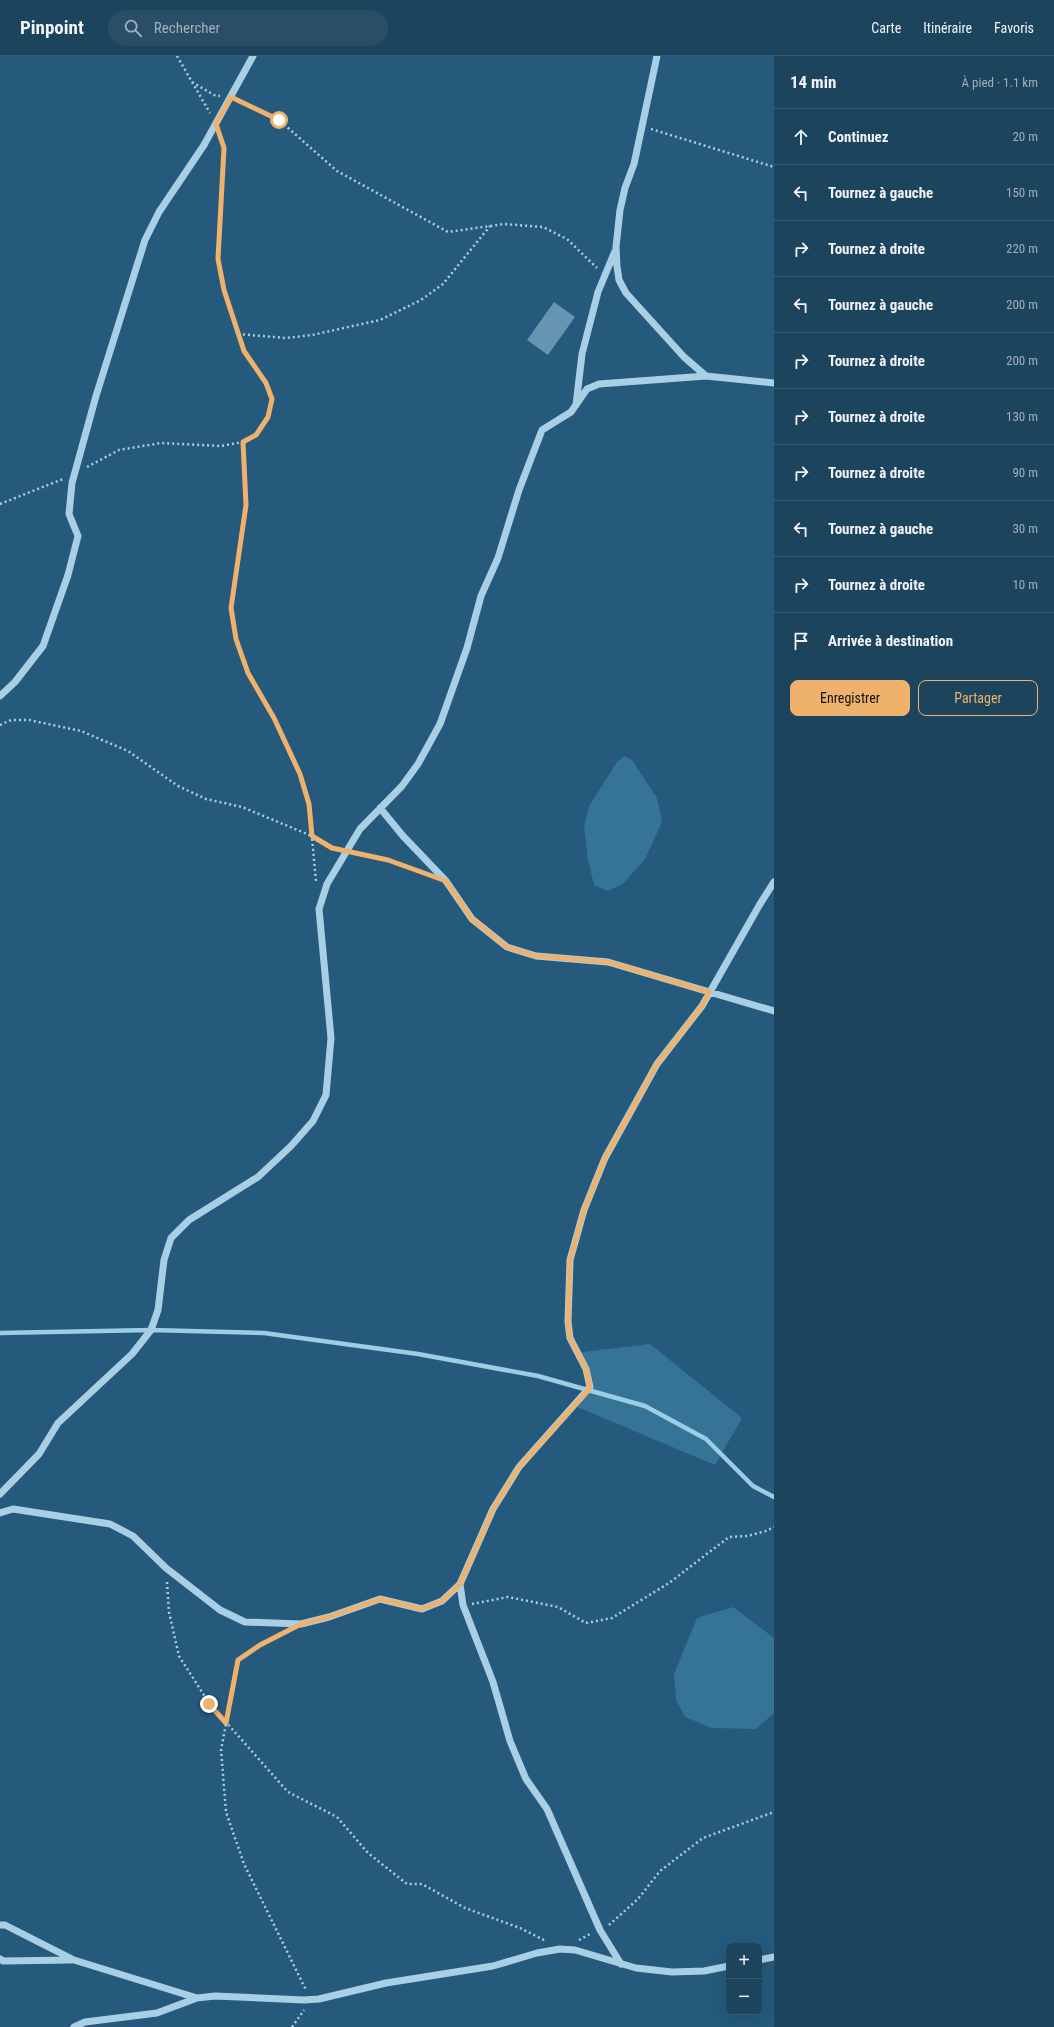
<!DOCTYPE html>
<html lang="fr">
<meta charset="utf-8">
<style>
body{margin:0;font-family:"Roboto Condensed",sans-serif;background:#294e66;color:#f1f3f6}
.controls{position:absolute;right:12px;bottom:12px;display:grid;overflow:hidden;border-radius:8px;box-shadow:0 4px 16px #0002}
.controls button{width:36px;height:36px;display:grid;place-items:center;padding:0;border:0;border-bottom:1px solid #3a5c72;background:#1c445d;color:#f1f3f6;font:20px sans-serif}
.stop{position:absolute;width:12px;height:12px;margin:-9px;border:3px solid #eeb26d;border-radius:50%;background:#fff}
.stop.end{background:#eeb26d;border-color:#fff;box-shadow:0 1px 4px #0008}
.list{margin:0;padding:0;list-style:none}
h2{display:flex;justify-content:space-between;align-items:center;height:52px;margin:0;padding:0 16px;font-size:17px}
h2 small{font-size:13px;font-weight:400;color:#a0b0bc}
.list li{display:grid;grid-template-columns:26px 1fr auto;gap:12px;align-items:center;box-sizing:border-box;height:56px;padding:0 16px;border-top:1px solid #3a5c72}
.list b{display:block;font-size:15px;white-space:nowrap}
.list em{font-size:13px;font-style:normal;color:#a0b0bc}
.actions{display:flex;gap:8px;padding:12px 16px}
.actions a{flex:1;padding:9px 0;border:1px solid #eeb26d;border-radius:8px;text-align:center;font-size:14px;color:#eeb26d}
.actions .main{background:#eeb26d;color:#111}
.icon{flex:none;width:22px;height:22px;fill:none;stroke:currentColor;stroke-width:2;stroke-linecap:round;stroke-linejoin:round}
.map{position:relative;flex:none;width:774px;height:1971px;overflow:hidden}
header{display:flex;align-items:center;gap:24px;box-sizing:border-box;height:56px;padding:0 20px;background:#1c445d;border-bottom:1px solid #3a5c72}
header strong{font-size:19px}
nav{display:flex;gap:22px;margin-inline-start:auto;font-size:14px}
.search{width:280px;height:36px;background:#294e66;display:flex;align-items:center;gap:10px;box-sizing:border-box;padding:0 14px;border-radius:22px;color:#a0b0bc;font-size:15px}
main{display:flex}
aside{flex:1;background:#1c445d}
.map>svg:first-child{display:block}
.green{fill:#357397}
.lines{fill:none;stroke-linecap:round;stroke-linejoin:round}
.stream{stroke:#9dcce5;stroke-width:4.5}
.building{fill:#6595b1}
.path{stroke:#a9cfe5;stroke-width:2.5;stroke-dasharray:2 3;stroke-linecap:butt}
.minor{stroke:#a9cfe5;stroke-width:7}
.route{stroke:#eeb26d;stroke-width:5}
</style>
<header>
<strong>Pinpoint</strong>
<div class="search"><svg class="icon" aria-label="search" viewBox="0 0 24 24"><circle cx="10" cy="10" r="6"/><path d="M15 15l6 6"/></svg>Rechercher</div>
<nav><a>Carte</a><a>Itinéraire</a><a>Favoris</a></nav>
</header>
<main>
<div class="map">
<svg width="774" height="1971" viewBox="0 0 774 1971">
<rect width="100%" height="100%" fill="#255a7c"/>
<path class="green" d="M624 700 632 704 657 742 662 766 645 803 623 828 608 835 594 829 588 804 584 770 589 750 617 706Z
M650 1288 742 1362 715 1409 575 1350 590 1331 578 1298 583 1296Z
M733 1551 774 1582V1657L756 1673 712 1672 685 1661 676 1644 674 1618 697 1562Z"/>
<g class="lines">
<path class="stream" d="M0 1277 151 1274 264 1277 418 1298 538 1320 645 1350 706 1383 753 1430 774 1441"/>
</g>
<path class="building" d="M554 246 575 261 548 299 527 284Z"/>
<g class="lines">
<path class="path" d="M177 0 210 57
M192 26 214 39 220 40
M240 45 279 64 337 115 448 176 504 168 543 171 567 183 597 212
M651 73 774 111
M238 278 286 282 312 279 380 264 421 244 443 228 490 170
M243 386 247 449 231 552 236 583 248 617 274 662 300 718 309 748 316 826
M87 411 119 394 161 387 221 390 243 386 256 379 268 361 272 343 266 327 244 295 224 234 218 203 224 106 225 92 221 81
M0 448 63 423
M0 669 11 664H29L81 675 128 695 178 730 206 743 242 751 312 780 337 793
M356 797 388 804 422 816
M167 1526 169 1556 179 1600 209 1647 288 1736 337 1761 368 1797 407 1828H422L465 1852 520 1872 546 1885
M472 1548 508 1541 558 1551 586 1567 612 1562 669 1527 729 1481 747 1480 766 1475 774 1471
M280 1578 238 1604 221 1694 226 1756 244 1808 306 1934
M609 1869 638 1843 660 1815 703 1782 774 1756
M579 1884 590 1878
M292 1971 304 1954"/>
<path class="minor" d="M657 0 634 108 625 132 620 154 616 191 617 210 619 224 626 237 684 301 706 320
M576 349 582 298 598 236 615 195
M0 640 15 626 43 590 68 519 78 480 69 458 72 427 96 340 145 184 159 156 204 89 253 0
M380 752 403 780 446 825 472 863 507 891 536 900 608 906 774 955
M0 1438 39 1398 58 1367 132 1298 151 1274 158 1254 164 1204 171 1182 189 1164 258 1121 291 1090 313 1065 326 1039 331 982 319 853 327 828 360 773 402 730 418 708 440 668 467 592 481 540 498 502 519 434 542 374 571 356 587 333 599 328 706 320 774 327
M0 1457 13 1453 110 1468 133 1480 166 1512 220 1554 245 1566 301 1568 329 1561 380 1543 422 1553 442 1545 460 1528 493 1453 519 1411 590 1331 586 1313 570 1282 568 1266 570 1204 584 1154 605 1102 657 1008 702 950 760 848 774 826
M460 1528 463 1549 493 1626 510 1685 526 1723 547 1753 600 1874 621 1908
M0 1869H5L74 1904 197 1942
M0 1903 3 1905 71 1904
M759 1904 774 1901
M74 1971 85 1966 157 1957 197 1942 215 1940 304 1944 319 1943 386 1927 493 1910 537 1897 560 1893 575 1894 636 1912 672 1916 704 1915 729 1910"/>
</g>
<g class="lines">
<path class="route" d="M209 1648 226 1667 238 1604 260 1589 301 1568 329 1561 380 1543 422 1553 442 1545 460 1528 493 1453 519 1411 590 1332 586 1313 570 1282 568 1266 570 1204 584 1154 605 1102 657 1008 702 950 709 936 608 906 536 900 507 891 472 863 446 825 388 804 332 792 312 780 309 748 300 718 274 662 248 617 236 583 231 552 246 449 243 386 256 379 268 361 272 343 266 327 244 295 224 234 218 203 224 92 216 68 231 41 279 64"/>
</g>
</svg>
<div class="controls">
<button>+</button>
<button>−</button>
</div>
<div class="stop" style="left:279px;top:64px"></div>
<div class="stop end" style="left:209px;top:1648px"></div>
</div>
<aside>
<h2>14 min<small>À pied · 1.1 km</small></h2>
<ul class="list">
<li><svg class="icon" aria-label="ahead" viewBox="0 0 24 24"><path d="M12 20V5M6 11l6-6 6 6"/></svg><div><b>Continuez</b></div><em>20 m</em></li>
<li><svg class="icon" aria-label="left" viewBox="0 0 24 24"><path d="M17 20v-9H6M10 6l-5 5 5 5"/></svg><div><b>Tournez à gauche</b></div><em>150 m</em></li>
<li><svg class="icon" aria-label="right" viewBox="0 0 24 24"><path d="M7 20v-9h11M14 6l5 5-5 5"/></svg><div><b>Tournez à droite</b></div><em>220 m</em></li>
<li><svg class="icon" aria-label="left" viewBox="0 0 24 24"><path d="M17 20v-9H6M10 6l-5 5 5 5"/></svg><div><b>Tournez à gauche</b></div><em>200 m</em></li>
<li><svg class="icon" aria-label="right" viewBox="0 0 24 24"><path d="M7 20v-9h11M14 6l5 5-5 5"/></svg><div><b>Tournez à droite</b></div><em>200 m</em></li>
<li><svg class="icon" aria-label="right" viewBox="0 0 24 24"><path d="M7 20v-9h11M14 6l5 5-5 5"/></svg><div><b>Tournez à droite</b></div><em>130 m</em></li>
<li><svg class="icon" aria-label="right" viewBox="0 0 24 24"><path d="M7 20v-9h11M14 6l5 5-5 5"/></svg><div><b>Tournez à droite</b></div><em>90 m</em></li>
<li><svg class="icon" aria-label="left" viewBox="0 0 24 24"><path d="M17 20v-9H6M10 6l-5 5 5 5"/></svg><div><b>Tournez à gauche</b></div><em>30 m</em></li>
<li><svg class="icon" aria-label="right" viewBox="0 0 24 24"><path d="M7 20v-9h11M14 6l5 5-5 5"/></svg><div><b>Tournez à droite</b></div><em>10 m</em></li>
<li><svg class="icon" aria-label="arrive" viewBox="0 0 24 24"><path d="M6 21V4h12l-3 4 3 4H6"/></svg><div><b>Arrivée à destination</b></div></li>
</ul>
<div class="actions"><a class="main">Enregistrer</a><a>Partager</a></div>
</aside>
</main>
